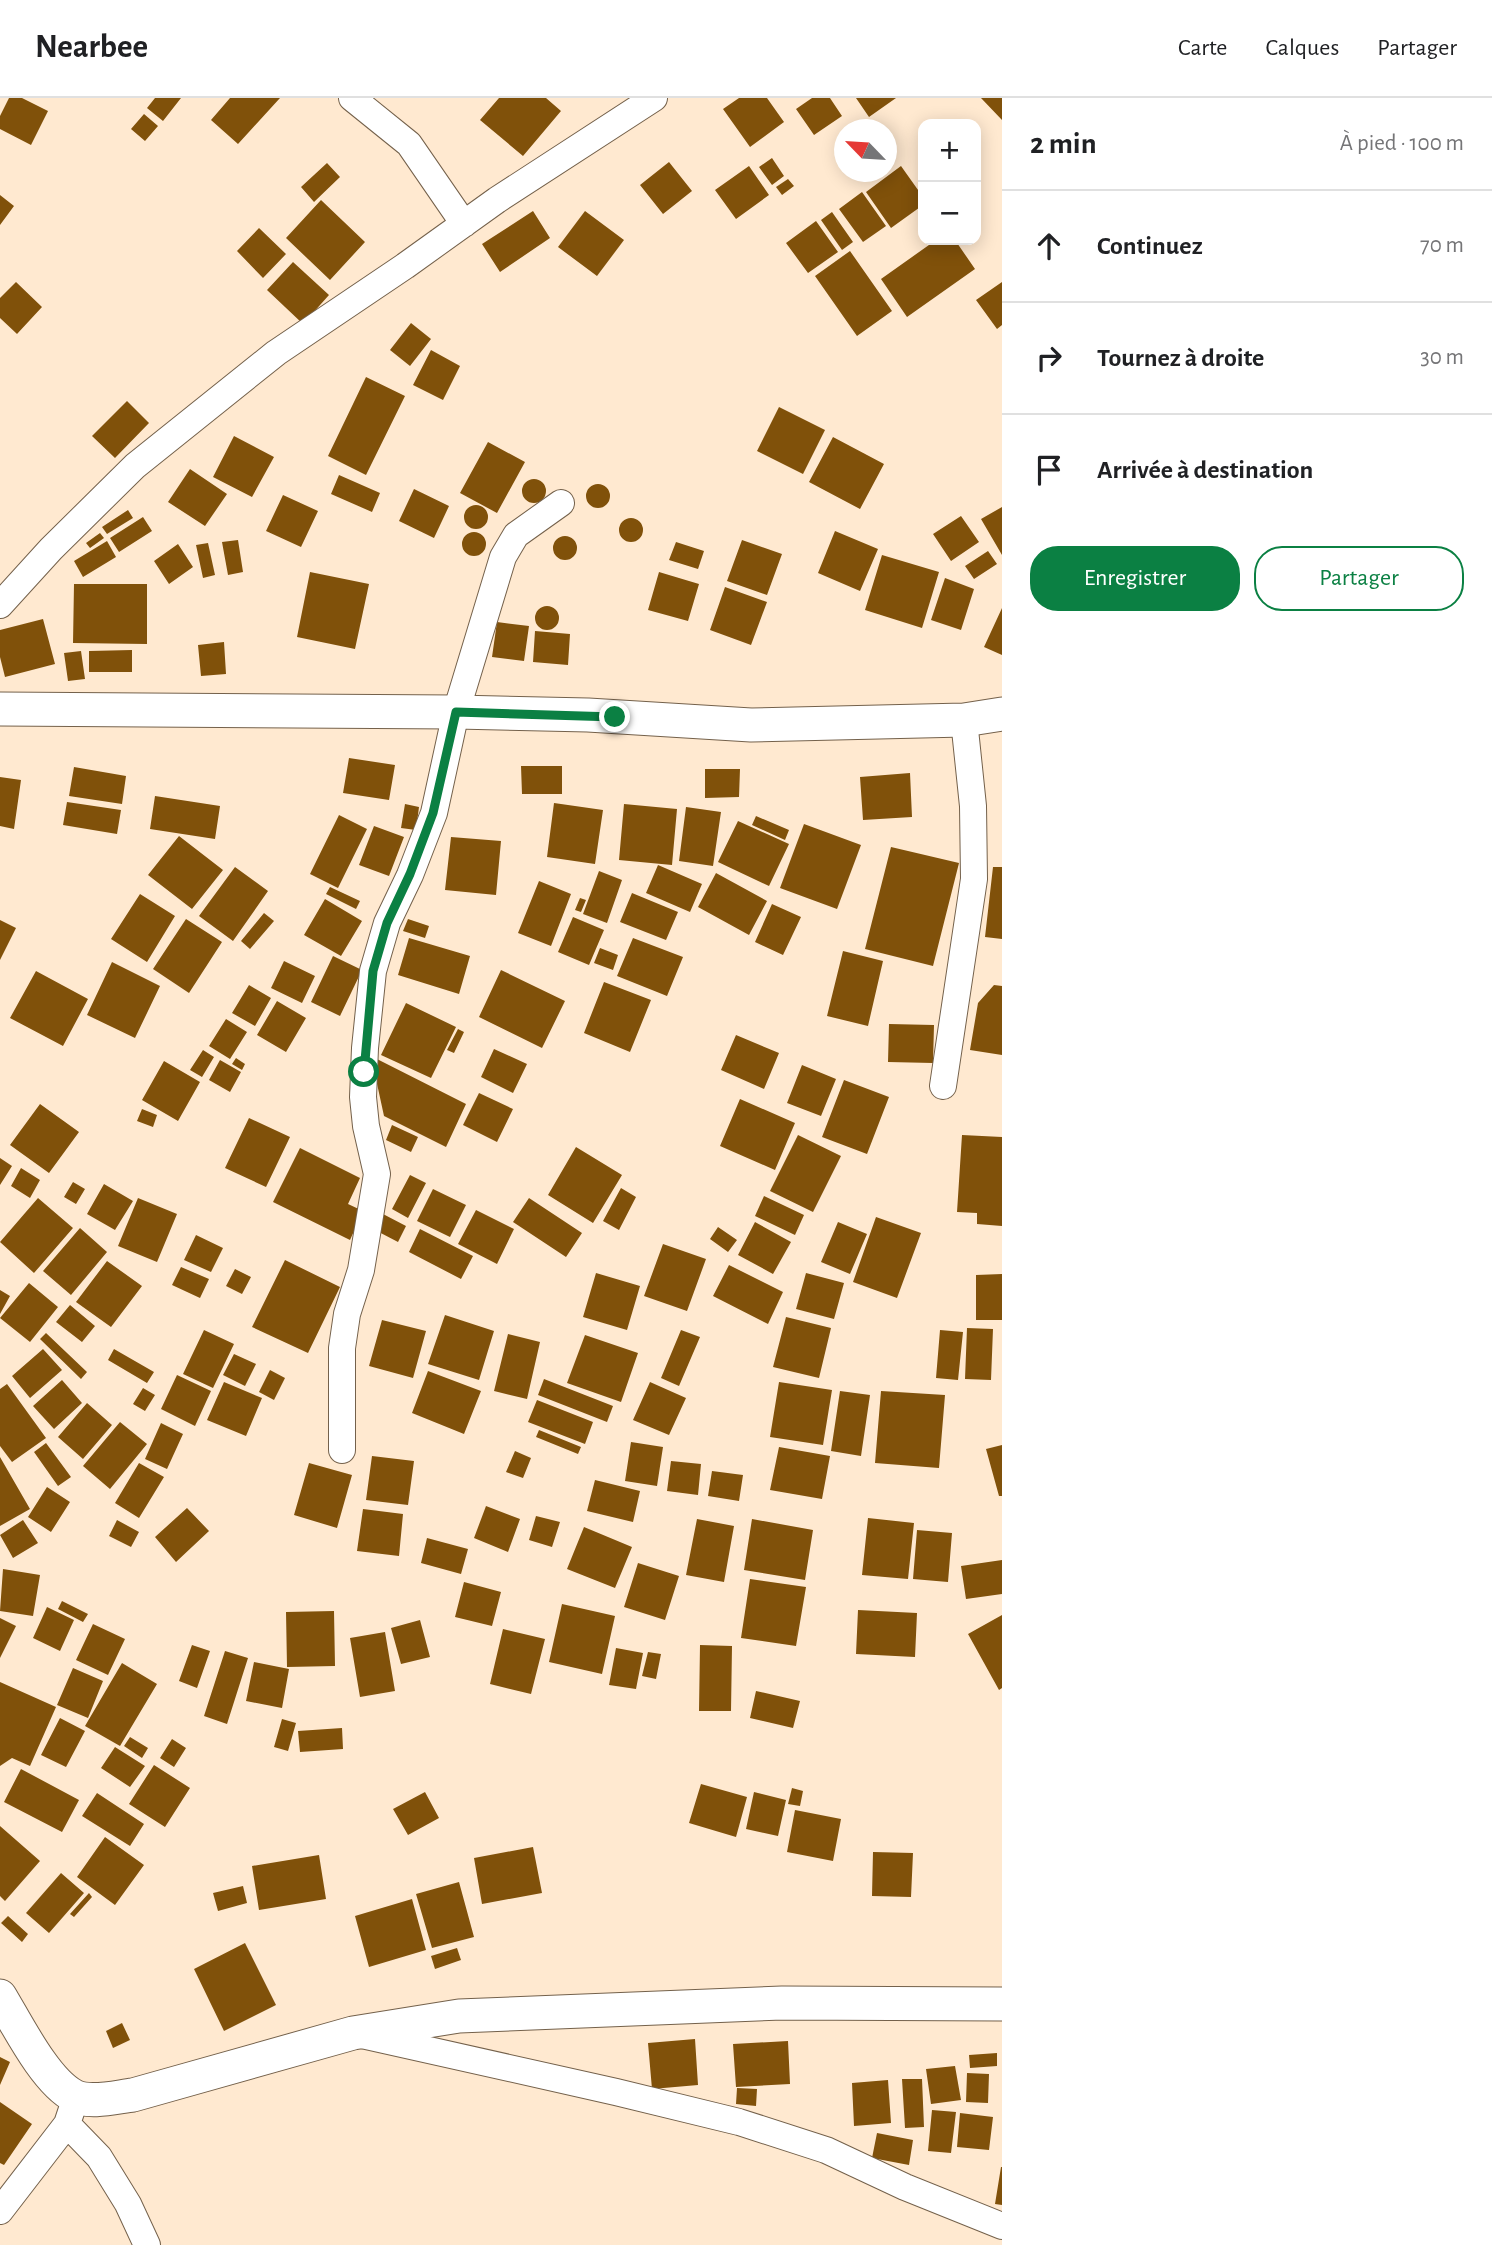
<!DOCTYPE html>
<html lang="fr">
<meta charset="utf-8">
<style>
body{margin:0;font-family:"Alegreya Sans",sans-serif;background:#f6f6f6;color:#202124}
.controls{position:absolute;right:21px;top:21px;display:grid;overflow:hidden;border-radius:14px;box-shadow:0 4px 18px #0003}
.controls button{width:63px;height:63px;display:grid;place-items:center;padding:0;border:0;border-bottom:2px solid #e0e0e0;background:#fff;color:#202124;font:35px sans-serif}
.compass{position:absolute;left:834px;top:21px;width:63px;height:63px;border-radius:50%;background:#fff;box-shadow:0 4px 18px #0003;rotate:295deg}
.stop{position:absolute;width:21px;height:21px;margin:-16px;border:5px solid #0b8043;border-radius:50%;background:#fff}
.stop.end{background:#0b8043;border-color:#fff;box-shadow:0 2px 7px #0008}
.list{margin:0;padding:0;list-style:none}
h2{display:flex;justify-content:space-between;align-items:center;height:91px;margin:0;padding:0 28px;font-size:30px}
h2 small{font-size:23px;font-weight:400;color:#757577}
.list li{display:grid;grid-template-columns:46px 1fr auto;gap:21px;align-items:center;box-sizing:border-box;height:112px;padding:0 28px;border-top:2px solid #e0e0e0}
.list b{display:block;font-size:26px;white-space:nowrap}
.list em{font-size:23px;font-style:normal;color:#757577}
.actions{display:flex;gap:14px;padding:21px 28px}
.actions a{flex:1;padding:16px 0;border:2px solid #0b8043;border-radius:28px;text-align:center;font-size:24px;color:#0b8043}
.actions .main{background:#0b8043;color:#fff}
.icon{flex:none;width:38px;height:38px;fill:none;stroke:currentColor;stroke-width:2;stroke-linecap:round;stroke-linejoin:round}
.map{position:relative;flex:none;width:1002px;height:2147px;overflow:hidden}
header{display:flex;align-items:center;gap:42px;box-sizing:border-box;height:98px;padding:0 35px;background:#fff;border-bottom:2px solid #e0e0e0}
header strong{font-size:33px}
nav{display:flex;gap:38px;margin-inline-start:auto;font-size:24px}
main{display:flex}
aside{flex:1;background:#fff}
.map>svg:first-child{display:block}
.building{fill:#80510a}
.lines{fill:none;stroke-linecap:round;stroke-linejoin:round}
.minor-casing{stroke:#74614b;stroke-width:28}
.tertiary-casing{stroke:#74614b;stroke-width:35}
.minor{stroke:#fff;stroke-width:26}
.tertiary{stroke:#fff;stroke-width:33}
.route{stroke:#0b8043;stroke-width:9}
</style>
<header>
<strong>Nearbee</strong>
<nav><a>Carte</a><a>Calques</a><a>Partager</a></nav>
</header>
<main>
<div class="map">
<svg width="1002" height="2147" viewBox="0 0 1002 2147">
<rect width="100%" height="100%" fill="#ffe9d0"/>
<path class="building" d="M9 0H22L48 13 31 47 0 31V18Z
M155 0H181L163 23 147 10Z
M230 0H280L238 46 211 22Z
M499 0H546L561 13 523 58 480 22Z
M739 0H767L784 24 750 49 723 11Z
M812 0H830L842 18 814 37 796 11Z
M856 0H896L869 19Z
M981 0H1002V22Z
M144 16 158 28 145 43 131 31Z
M772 60 784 78 772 87 759 69Z
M669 64 692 93 663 116 640 87Z
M327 65 340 79 314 104 301 89Z
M749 68 769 97 736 121 715 92Z
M901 68 923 99V107L891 130 866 94Z
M788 81 794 88 782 97 776 89Z
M862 94 886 128 863 144 839 111Z
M0 97 14 108 0 127Z
M321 102 365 144 330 182 286 140Z
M533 113 550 140 500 174 482 146Z
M585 113 624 142 597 178 558 149Z
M832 114 853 144 842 152 821 122Z
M816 123 838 154 808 175 786 145Z
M259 130 286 156 263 180 237 153Z
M936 142H955L975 171 907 219 881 181Z
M850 153 892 213 857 238 815 178Z
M293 164 329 197 303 226 267 192Z
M16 184 42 209 17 236 0 220V200Z
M1002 184V227L997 231 976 202Z
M411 225 431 241 410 268 390 252Z
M431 252 460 268 443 302 413 287Z
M366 279 405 298 366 377 328 358Z
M127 303 149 325 115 360 92 338Z
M779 309 825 332 803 376 757 353Z
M234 338 274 359 252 399 213 379Z
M833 339 884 366 860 411 809 384Z
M488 344 525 364 497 415 460 395Z
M190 371 227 396 205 428 168 404Z
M339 377 380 395 372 414 331 396Z
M522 393a12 12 0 1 1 24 0a12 12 0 1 1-24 0Z
M586 398a12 12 0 1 1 24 0a12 12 0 1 1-24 0Z
M414 391 449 408 434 440 399 423Z
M283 397 318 413 301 449 266 433Z
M464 419a12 12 0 1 1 24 0a12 12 0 1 1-24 0Z
M1002 409V457L981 421Z
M128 412 133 420 107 436 102 429Z
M961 418 979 444 951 463 933 436Z
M143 419 152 433 119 454 110 440Z
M619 432a12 12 0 1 1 24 0a12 12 0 1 1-24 0Z
M835 433 878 451 860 493 818 475Z
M462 446a12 12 0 1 1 24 0a12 12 0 1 1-24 0Z
M100 435 104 440 90 450 86 445Z
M553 450a12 12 0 1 1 24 0a12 12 0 1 1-24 0Z
M238 442 243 474 228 477 222 444Z
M742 442 782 456 767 497 727 483Z
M107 443 116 459 83 479 74 463Z
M676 444 704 453 698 471 669 462Z
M208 445 215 477 203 480 196 447Z
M178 446 193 469 169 486 154 463Z
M988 453 997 466 974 481 965 468Z
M882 457 939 474 922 530 865 512Z
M310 474 369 486 355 551 297 539Z
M659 474 699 486 688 523 648 512Z
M945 480 974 491 961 532 931 522Z
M74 486H147V546L73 545Z
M725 489 767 504 751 547 710 532Z
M535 520a12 12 0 1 1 24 0a12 12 0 1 1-24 0Z
M1002 510V557L984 549Z
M43 521 55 566 5 579 0 559V532Z
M497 524 529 528 524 563 492 559Z
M535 533 570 536 568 567 533 564Z
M224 544 226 576 201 578 198 547Z
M132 552V574H89V553Z
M81 553 85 581 68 583 64 555Z
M349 660 395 667 389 702 343 695Z
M521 668H562V696H522Z
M74 669 126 678 122 706 69 698Z
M705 671H740L739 699 705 700Z
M910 675 912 719 863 722 860 679Z
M0 679 21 682 14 731 0 728Z
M155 698 220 708 215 741 150 731Z
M67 704 121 712 117 736 63 727Z
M554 705 603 712 595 766 547 759Z
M405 706 419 709 416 732 401 730Z
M624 706 677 711 672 767 619 762Z
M686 709 721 714 713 768 679 763Z
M339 717 367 731 338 790 310 776Z
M756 718 789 732 785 742 752 727Z
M738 723 789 746 769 788 718 764Z
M804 726 861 747 837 811 780 790Z
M374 728 404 739 389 778 359 767Z
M179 738 223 772 192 811 148 777Z
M451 739 501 743 496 797 445 792Z
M891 749 959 765 933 868 865 851Z
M658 767 702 786 690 814 646 795Z
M235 769 268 793 233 843 199 818Z
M993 769H1002V841L985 839Z
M599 773 622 782 607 825 583 816Z
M716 775 767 803 749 837 698 809Z
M539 783 571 796 551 848 518 835Z
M330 789 360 803 356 811 326 796Z
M632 795 678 814 666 842 620 824Z
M140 796 175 818 147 864 111 841Z
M580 800 586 802 581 814 575 812Z
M325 801 362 823 341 858 304 837Z
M772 806 801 819 783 857 755 844Z
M264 815 274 823 250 851 241 843Z
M573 819 604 832 589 867 558 854Z
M186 821 222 844 189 895 153 871Z
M408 821 429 828 425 840 403 833Z
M0 822 16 830 0 862Z
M409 840 470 858 459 896 398 877Z
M633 840 683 859 667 898 617 878Z
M600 850 618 857 613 872 594 865Z
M843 853 883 863 868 928 827 918Z
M333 858 362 872 340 918 311 904Z
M284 863 315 878 302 905 271 890Z
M112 864 160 888 135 940 87 917Z
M501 872 565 903 542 950 479 919Z
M36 873 88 901 63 948 10 920Z
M604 884 651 902 630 954 584 935Z
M249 887 271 900 255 928 232 915Z
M994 887 1002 888V957L970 952 978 905Z
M277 903 306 920 286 954 257 937Z
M406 905 456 929 431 980 381 957Z
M226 921 247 934 230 961 209 948Z
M889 926 934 927 933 965 888 964Z
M458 931 464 934 454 955 447 952Z
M736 937 779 955 764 991 721 972Z
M494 951 527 966 513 995 481 979Z
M203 952 214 959 202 979 190 972Z
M371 958 466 1006 446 1049 384 1018Z
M236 960 245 966 242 972 232 966Z
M220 962 241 974 230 994 209 982Z
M164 963 200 984 178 1023 142 1002Z
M802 967 836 981 821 1018 787 1005Z
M844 982 889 999 867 1056 822 1039Z
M479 995 513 1011 497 1044 463 1027Z
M740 1001 795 1025 775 1072 720 1048Z
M40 1006 79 1034 49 1075 10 1047Z
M142 1011 157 1017 153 1029 137 1023Z
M249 1020 290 1039 266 1089 225 1070Z
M392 1027 418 1039 411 1054 386 1042Z
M798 1037 841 1058 813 1114 770 1093Z
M962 1037 1002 1039V1128L977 1126V1115L957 1114Z
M576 1049 622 1077 593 1125 548 1097Z
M300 1050 360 1080 348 1106 363 1113 350 1142 273 1104Z
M0 1060 12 1068 0 1087Z
M21 1070 40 1082 30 1100 11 1088Z
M410 1077 426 1085 408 1120 392 1111Z
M73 1084 85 1091 76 1106 64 1099Z
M104 1086 133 1103 115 1132 87 1116Z
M621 1090 636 1099 619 1132 603 1123Z
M433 1091 466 1107 450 1139 417 1123Z
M764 1098 804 1117 795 1137 755 1118Z
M38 1100 73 1130 34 1175 0 1144Z
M138 1100 177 1116 157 1164 118 1148Z
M529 1100 582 1135 566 1159 513 1124Z
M476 1112 514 1131 497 1166 458 1146Z
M383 1116 406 1128 398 1144 375 1132Z
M876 1119 921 1135 897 1200 853 1184Z
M755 1124 791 1144 773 1176 738 1157Z
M838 1124 867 1136 850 1176 821 1164Z
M718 1129 737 1142 728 1154 710 1141Z
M80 1130 107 1154 71 1197 43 1173Z
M420 1131 473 1158 461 1181 409 1154Z
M196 1137 223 1150 211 1174 184 1162Z
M663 1146 706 1161 687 1213 644 1198Z
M285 1162 340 1189 308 1255 252 1229Z
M107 1163 142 1188 111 1229 76 1204Z
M729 1167 783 1194 768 1226 713 1198Z
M181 1169 209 1181 200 1200 172 1187Z
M235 1171 251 1179 242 1196 226 1188Z
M596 1175 640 1188 627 1232 583 1219Z
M806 1175 844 1185 834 1221 796 1211Z
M1002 1176V1222H976V1177Z
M29 1185 58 1209 30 1244 0 1220Z
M0 1192 10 1198 0 1216Z
M70 1207 95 1228 82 1244 56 1224Z
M445 1217 494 1233 479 1282 428 1266Z
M786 1219 831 1230 819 1280 773 1269Z
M382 1222 426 1233 413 1280 369 1268Z
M967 1230 993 1231 991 1282 965 1281Z
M204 1232 234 1246 213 1290 183 1276Z
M681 1232 700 1239 679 1288 661 1280Z
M940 1232 963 1234 958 1282 936 1280Z
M46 1235 87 1274 81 1281 40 1241Z
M508 1236 540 1244 527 1301 494 1293Z
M585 1237 638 1255 621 1304 567 1285Z
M43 1251 62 1272 30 1300 12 1278Z
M114 1251 154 1274 147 1285 108 1262Z
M234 1256 256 1266 245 1288 223 1277Z
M270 1272 285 1280 274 1302 259 1294Z
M428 1273 481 1293 464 1336 412 1315Z
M177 1277 211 1293 195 1328 161 1311Z
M544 1281 613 1308 607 1324 538 1297Z
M62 1282 82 1305 54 1331 33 1308Z
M224 1284 262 1300 246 1338 207 1322Z
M650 1284 686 1300 669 1337 633 1322Z
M779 1284 832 1292 823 1347 770 1339Z
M7 1286 46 1340 12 1364 0 1348V1291Z
M143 1290 155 1297 145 1313 133 1306Z
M840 1293 870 1297 861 1358 831 1353Z
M881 1293 945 1297 939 1370 875 1365Z
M537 1302 593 1324 585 1346 528 1324Z
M87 1305 112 1327 83 1361 58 1339Z
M120 1324 147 1346 110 1391 83 1368Z
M161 1325 183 1336 167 1371 145 1361Z
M539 1332 581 1349 578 1356 536 1339Z
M631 1344 663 1349 657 1388 625 1383Z
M46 1345 71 1379 58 1388 34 1354Z
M1002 1347V1398H999L986 1351Z
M779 1349 830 1358 822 1401 770 1392Z
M515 1353 531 1360 523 1380 506 1374Z
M372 1358 414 1363 408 1407 366 1402Z
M0 1359 30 1411 0 1428Z
M671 1363 701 1366 698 1397 667 1393Z
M139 1365 164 1379 139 1420 115 1405Z
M309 1365 352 1377 337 1430 294 1417Z
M712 1373 743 1377 739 1403 708 1398Z
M595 1382 640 1393 633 1424 587 1413Z
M47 1389 70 1404 51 1434 28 1419Z
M486 1408 520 1421 508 1454 474 1440Z
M187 1410 209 1433 176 1464 155 1439Z
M363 1411 403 1416 399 1458 357 1453Z
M536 1418 560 1424 552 1449 529 1442Z
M868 1420 914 1425 908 1481 862 1477Z
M697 1421 734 1428 724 1484 686 1477Z
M752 1421 813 1432 805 1482 744 1472Z
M23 1422 38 1445 13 1460 0 1437Z
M117 1422 139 1434 131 1449 109 1438Z
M584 1429 632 1449 615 1490 567 1471Z
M917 1432 952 1435 948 1484 913 1481Z
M427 1440 468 1451 461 1476 421 1465Z
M1002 1462V1496L966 1501 961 1468Z
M638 1465 679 1478 665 1522 624 1509Z
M3 1471 40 1477 33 1518 0 1513Z
M750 1481 806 1489 796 1548 741 1540Z
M464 1484 501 1494 492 1528 455 1519Z
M62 1503 88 1516 83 1524 58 1511Z
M562 1506 615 1518 602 1576 549 1564Z
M47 1509 74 1522 60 1553 33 1540Z
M858 1512 917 1515 915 1559 856 1556Z
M334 1513 335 1568 287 1569 286 1514Z
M1002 1517V1590L999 1592 968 1536Z
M0 1520 16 1528 0 1560Z
M420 1522 430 1559 401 1566 391 1530Z
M93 1526 125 1541 108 1577 76 1562Z
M503 1531 545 1541 531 1596 490 1586Z
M385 1534 395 1593 360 1599 350 1540Z
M192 1547 210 1553 197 1590 179 1583Z
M700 1547 732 1548 731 1613H699Z
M616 1550 643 1555 636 1591 609 1587Z
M225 1553 248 1560 227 1626 204 1618Z
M648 1554 661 1556 656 1581 642 1578Z
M254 1564 289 1571 282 1610 246 1603Z
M122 1565 157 1586 120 1648 85 1628Z
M73 1570 103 1583 88 1620 57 1607Z
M0 1584 56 1609 30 1668 12 1660 0 1668Z
M756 1593 800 1603 793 1630 750 1620Z
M60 1620 85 1633 66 1669 41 1657Z
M282 1621 296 1625 288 1653 274 1649Z
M342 1630 343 1651 300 1654 298 1633Z
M130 1639 148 1650 142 1660 124 1648Z
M172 1641 186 1650 174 1669 160 1660Z
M115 1649 145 1668 130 1689 101 1670Z
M154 1667 190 1690 165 1729 129 1706Z
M21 1671 79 1702 62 1734 4 1704Z
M701 1686 747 1699 736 1739 689 1725Z
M792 1690 803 1693 800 1708 788 1706Z
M425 1694 439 1720 408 1737 393 1711Z
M754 1694 786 1702 778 1738 746 1731Z
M97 1695 144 1726 130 1748 82 1718Z
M795 1712 841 1721 833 1763 787 1754Z
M0 1728 40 1763 5 1803 0 1798Z
M105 1739 144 1767 115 1807 77 1779Z
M533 1749 542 1795 482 1806 474 1760Z
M873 1754 913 1755 911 1799 872 1798Z
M319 1757 326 1801 259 1812 252 1768Z
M61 1775 84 1795 49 1835 26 1815Z
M459 1784 474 1839 432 1850 416 1796Z
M243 1788 247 1805 218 1813 213 1795Z
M89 1795 92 1799 74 1819 70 1816Z
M412 1801 426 1852 369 1869 355 1818Z
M8 1818 28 1836 22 1844 1 1825Z
M245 1845 276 1907 224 1933 194 1871Z
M457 1850 461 1862 435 1871 431 1858Z
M122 1925 130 1942 113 1950 106 1933Z
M695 1941 698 1987 652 1991 648 1945Z
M788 1943 790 1986 736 1989 733 1946Z
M997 1955V1968L970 1970 969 1957Z
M0 1959 10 1964 0 1987Z
M955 1968 961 2002 931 2006 926 1971Z
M967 1975 989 1976 988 2005 966 2004Z
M902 1981H922L924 2029 905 2030Z
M888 1982 891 2025 854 2028 852 1985Z
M737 1990 757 1991 756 2008 736 2006Z
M0 2004 32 2026 4 2067 0 2065Z
M932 2012 956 2014 951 2055 928 2053Z
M960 2015 993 2019 989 2052 957 2049Z
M877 2035 913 2042 909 2067 872 2060Z
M1001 2069H1002V2107L995 2106Z"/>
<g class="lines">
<g class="minor-casing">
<path id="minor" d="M352 0 409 46 464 126
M0 507 51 451 135 368 276 255 405 168 497 102 654 0
M943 988 974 781 973 708 964 622
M342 1352V1250L347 1216 361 1172 377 1076 366 1028 363 999 365 950 373 873 387 825 410 777 434 715 456 614 503 459 516 437 561 405
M362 1937 616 1994 739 2024 826 2052 905 2089 1002 2128
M67 2026 99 2059 128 2106 147 2147
M0 2113 67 2026 72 2011"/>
</g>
<g class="tertiary-casing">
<path id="tertiary" d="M0 611 456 614 588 617 751 627 964 622 1002 616
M0 1898C17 1926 45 1983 74 1998 90 2006 116 1999 133 1997L353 1935 459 1918 782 1905 1002 1906"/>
</g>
<use href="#minor" class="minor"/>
<use href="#tertiary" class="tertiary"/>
</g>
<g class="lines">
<path class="route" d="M364 974 373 873 387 825 410 776 433 715 456 614 615 619"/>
</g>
</svg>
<div class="controls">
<button>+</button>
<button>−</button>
</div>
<svg class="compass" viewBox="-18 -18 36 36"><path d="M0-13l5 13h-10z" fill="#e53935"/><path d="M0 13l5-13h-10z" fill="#757577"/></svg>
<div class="stop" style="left:364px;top:974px"></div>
<div class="stop end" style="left:615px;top:619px"></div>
</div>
<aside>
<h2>2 min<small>À pied · 100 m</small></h2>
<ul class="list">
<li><svg class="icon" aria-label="ahead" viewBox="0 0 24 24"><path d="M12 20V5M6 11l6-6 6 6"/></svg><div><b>Continuez</b></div><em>70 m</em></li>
<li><svg class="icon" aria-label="right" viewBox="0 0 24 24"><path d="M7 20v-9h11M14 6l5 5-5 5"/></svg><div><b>Tournez à droite</b></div><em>30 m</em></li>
<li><svg class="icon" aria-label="arrive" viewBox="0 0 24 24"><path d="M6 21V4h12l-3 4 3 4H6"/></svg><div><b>Arrivée à destination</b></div></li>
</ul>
<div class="actions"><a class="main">Enregistrer</a><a>Partager</a></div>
</aside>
</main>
